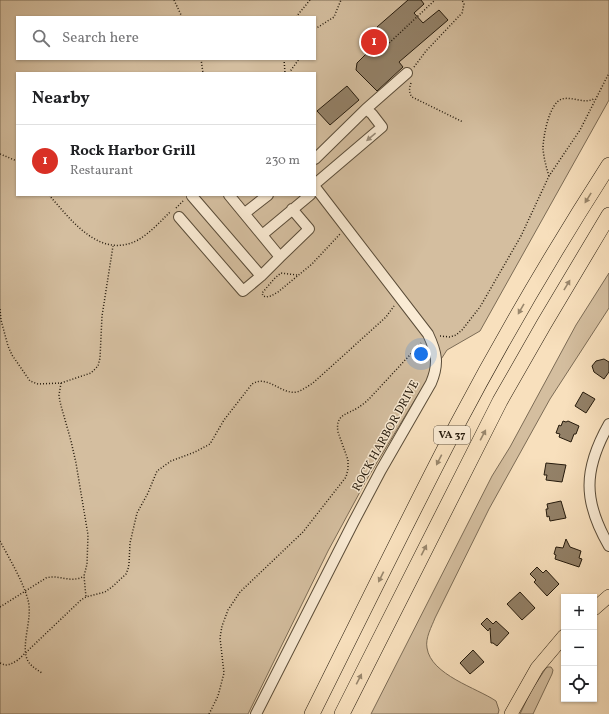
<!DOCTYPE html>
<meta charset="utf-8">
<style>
body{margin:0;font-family:Vollkorn,serif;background:#f6f6f6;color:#202124}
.controls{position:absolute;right:12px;bottom:12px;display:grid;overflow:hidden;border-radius:0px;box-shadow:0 1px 3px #0004}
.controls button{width:36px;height:36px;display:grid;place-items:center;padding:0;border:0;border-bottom:1px solid #e0e0e0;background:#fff;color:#202124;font:20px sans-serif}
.you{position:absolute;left:421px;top:354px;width:14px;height:14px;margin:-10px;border:3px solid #fff;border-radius:50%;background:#1a73e8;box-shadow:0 0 0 6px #1a73e833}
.badge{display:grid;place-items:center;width:26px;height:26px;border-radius:50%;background:#d93025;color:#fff;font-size:13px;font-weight:700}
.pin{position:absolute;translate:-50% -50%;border:2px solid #fff;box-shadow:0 1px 4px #0006}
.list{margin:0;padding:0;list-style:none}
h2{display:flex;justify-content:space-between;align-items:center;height:52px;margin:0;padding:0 16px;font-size:17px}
h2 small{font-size:13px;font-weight:400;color:#757577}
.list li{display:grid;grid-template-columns:26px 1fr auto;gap:12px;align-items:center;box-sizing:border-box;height:72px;padding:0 16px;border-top:1px solid #e0e0e0}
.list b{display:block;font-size:15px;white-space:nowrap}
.list p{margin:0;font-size:13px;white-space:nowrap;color:#757577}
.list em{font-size:13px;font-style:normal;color:#757577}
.icon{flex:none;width:22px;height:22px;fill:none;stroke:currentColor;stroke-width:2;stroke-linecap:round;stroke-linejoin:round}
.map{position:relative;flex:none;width:609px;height:714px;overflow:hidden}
.search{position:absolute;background:#fff;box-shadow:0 1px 3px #0004;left:16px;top:16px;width:300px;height:44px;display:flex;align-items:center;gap:10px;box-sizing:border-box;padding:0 14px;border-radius:0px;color:#757577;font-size:15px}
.panel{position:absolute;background:#fff;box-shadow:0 1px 3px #0004;left:16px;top:72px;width:300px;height:124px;border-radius:0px}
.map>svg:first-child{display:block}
.green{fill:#d4be9f;stroke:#7c6c56;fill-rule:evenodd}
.building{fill:#938168;stroke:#251a0c}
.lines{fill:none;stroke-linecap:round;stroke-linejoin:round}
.minor-casing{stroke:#5a4c38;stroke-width:12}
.major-casing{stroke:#251a0c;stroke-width:14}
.highway-casing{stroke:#251a0c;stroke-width:16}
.path{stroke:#251a0c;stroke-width:1.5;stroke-dasharray:1 2;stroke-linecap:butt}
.minor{stroke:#faebd4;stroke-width:10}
.major{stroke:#f8e0bd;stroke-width:13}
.highway{stroke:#f8e0bd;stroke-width:15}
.oneway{fill:#9a8d7a}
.oneway2{fill:#99876d}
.labels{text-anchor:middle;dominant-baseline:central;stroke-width:3;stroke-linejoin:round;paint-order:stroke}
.shield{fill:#faebd4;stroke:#655948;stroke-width:1}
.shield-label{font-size:11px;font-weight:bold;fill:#251a0c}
.street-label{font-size:12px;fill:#251a0c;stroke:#faebd4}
</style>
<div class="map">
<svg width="609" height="714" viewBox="0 0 609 714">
<rect width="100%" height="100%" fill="#f8e0bd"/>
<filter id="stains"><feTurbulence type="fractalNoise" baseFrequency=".005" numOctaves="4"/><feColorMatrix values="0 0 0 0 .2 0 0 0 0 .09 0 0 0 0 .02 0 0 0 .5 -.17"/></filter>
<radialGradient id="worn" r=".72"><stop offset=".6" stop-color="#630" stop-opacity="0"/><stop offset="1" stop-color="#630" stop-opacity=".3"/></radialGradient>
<path class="green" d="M0 0H609V100L480 331 447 350 416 398 367 479 328 551 248 714H0ZM17 17H315V59H17ZM17 73H315V195H17Z
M609 273V308L550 399 489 509 435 618C432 626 425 638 427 648 431 675 477 688 496 701L499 710 498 714H371L492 476 510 447 576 325Z
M548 667H551L553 670 552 674 533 714H520L531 691 546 668Z"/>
<path class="building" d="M408 0H421L424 4 414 13 423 23 439 10 448 20 399 62 403 67 377 91 356 70 357 63 369 51 365 46 380 31 377 27Z
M347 86 359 100 330 125 317 111Z
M604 359 609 362V372L604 379 594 372 592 366 596 361Z
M583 392 595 399 586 413 575 406Z
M563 421 566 422 568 421 579 426 576 434H574L571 442 559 437 560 434 556 433 559 425 561 426Z
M546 463 566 465 562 482 546 480 547 475H544Z
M561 501 566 518 550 521 549 516 547 517 546 509H548L547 504Z
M566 539 570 547 581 551 579 558 582 559 579 567 555 559 556 555 554 554 556 547 563 548Z
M537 567 543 573 546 570 559 584 547 596 534 582 536 580 530 574Z
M520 592 535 608 522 620 507 604Z
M487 618 493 624 496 621 509 633 497 646 493 643H491L490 628 488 631 481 624Z
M473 650 484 662 470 674 460 663Z"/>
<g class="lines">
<g class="minor-casing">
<path id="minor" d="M315 159 366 109 407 73
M315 184 382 127 372 114 366 109
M193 195 192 196 261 276 280 257 229 195
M245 213 268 195
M179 217 243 291 261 276
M262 235 310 195
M280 257 309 229 292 209
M609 424C583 470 583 501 609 546
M256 714 353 523 381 470 431 383C439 364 437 353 428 334L315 187"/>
</g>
<g class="major-casing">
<path id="major" d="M594 609 609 596
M511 714 537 668 564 636"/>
</g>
<g class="highway-casing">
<path id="highway" d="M312 714C360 618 407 521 457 425 504 336 555 249 609 165
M342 714 500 401 544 324 609 215"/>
</g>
<path class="path" d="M174 0 182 17
M296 17 310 0
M315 29 334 17 341 0
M387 45 435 0
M201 59 203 73
M284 59 285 73
M414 67 426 51 462 13 464 4 462 0
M289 73 299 59
M411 83C409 88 409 93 412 97L463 122
M0 154 17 161
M549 176C546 167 544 158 543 149 543 137 549 103 562 99 573 96 585 105 595 98
M49 195C71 220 100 260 138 240 150 233 161 221 171 211
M176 208 183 201
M297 275 281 273 275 278 262 293 263 296 266 297 271 296 278 292 312 264 340 234
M0 309 1 320 8 346 12 355 30 381 38 384 61 383 91 373 98 366 100 358 102 316 113 246
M440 336 450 337 456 335 462 330 480 307 521 236 549 176 580 130 609 73
M61 383 59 395 60 402 71 441 76 463 88 535 87 564 84 576 86 597
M0 541C10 560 22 579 28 600 33 618 21 643 27 659 30 666 36 669 42 673
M0 607 46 578C59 574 71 584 84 576
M0 663C7 667 11 664 18 660L81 600 86 597 105 592 112 587 126 574 128 569 129 564 130 543 137 513 148 493 157 471 171 461 195 452 210 444 224 420 252 384C268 374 281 395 297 392 303 390 308 386 313 383L386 317 394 306
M209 714 218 696 224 673 220 638 222 626 228 610 240 592 303 532 346 477 348 469V460L338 432C335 414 347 415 359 407 362 405 366 402 369 399L421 343"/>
<use href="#minor" class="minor"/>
<use href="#major" class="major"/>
<use href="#highway" class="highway"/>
</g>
<defs><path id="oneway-solid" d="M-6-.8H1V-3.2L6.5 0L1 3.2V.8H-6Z"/></defs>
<use class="oneway" href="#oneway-solid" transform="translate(371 137) rotate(140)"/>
<g class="oneway2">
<use href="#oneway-solid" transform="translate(588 198) rotate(122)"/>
<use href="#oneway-solid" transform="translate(567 285) rotate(-59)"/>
<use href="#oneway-solid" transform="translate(521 309) rotate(120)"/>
<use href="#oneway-solid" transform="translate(483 435) rotate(-62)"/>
<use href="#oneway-solid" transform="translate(439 460) rotate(117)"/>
<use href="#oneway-solid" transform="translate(424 550) rotate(-63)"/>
<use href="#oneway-solid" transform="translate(381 577) rotate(116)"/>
<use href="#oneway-solid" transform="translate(359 679) rotate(-63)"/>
</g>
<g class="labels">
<rect class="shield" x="434" y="426" width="36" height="18" rx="3"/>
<g class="shield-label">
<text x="452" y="435">VA 37</text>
</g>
<g class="street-label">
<text transform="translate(386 436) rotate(-61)">ROCK HARBOR DRIVE</text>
</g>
</g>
<rect width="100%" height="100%" filter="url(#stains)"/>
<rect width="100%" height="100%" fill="url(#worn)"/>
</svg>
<div class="controls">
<button>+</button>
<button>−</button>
<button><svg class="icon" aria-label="locate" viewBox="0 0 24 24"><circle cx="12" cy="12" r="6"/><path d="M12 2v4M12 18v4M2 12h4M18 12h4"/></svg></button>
</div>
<div class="you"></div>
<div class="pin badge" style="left:374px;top:42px">1</div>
<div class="search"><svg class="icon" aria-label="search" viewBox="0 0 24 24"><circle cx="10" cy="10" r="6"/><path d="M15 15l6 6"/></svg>Search here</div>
<section class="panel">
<h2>Nearby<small></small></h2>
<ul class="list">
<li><span class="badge">1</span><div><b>Rock Harbor Grill</b><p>Restaurant</p></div><em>230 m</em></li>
</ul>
</section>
</div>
